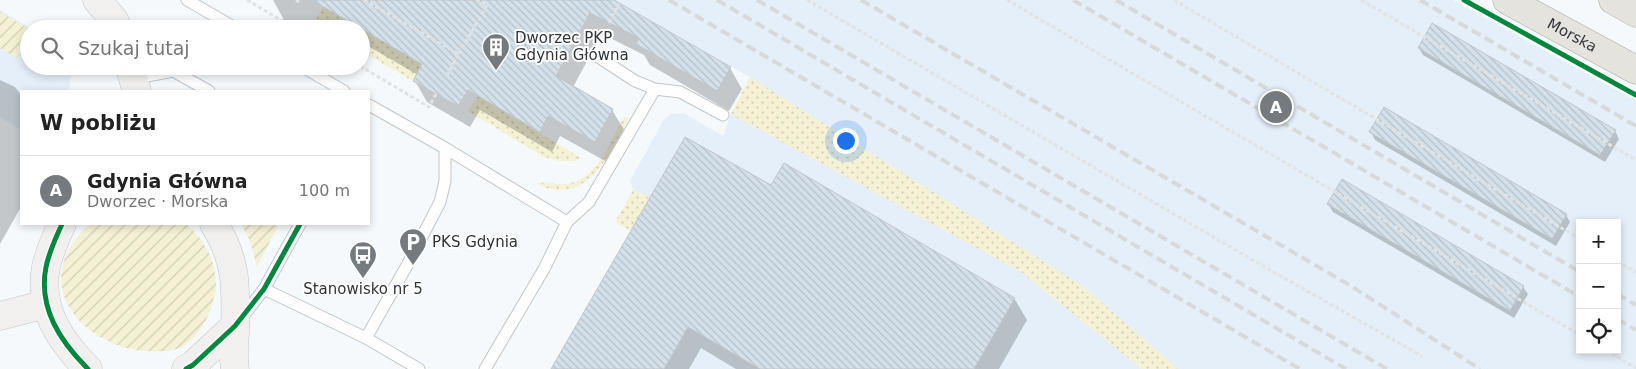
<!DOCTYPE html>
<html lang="pl">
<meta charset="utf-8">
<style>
body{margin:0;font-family:"DejaVu Sans",sans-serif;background:#f2f2f2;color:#222}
.controls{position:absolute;right:15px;bottom:15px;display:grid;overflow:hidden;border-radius:0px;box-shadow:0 2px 8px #0003}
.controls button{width:45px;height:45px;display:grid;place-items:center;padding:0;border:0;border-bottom:1px solid #e0e0e0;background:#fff;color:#222;font:25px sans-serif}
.you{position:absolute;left:845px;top:140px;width:18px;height:18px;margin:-12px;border:4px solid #fff;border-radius:50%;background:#1a73e8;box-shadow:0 0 0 8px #1a73e833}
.badge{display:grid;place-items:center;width:32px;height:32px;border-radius:50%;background:#757a7e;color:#fff;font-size:16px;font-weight:700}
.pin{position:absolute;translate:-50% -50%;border:2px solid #fff;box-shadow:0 1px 5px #0006}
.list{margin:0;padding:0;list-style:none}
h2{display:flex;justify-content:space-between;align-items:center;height:65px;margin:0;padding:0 20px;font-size:21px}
h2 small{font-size:16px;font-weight:400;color:#767676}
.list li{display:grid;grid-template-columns:32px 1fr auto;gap:15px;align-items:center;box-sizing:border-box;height:70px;padding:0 20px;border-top:1px solid #e0e0e0}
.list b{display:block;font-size:19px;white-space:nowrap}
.list p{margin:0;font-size:16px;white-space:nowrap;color:#767676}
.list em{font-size:16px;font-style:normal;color:#767676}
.icon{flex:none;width:28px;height:28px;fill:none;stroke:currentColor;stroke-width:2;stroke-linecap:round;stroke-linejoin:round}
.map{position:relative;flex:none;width:1636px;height:369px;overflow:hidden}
.search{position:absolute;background:#fff;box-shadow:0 2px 8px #0003;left:20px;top:20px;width:350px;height:55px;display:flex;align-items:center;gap:12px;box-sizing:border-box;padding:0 18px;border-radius:28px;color:#767676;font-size:19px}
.panel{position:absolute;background:#fff;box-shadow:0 2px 8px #0003;left:20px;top:90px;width:350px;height:135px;border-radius:0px}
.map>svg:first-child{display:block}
.built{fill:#e5eff9;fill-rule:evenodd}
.grass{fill:url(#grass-dots)}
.garden{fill:url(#garden-furrows)}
.shadow{fill:#0003}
.building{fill:url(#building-back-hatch);stroke:#c1c5c9}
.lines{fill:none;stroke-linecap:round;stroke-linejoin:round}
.lane-casing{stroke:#c2c6c9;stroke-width:13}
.secondary-casing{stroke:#c2c6c9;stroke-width:29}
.primary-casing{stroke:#a7a69c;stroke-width:29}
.path{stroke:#e1e2e3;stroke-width:3;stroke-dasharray:4 2.5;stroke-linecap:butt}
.lane{stroke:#fefeff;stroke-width:11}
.secondary{stroke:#f1f0ee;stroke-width:28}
.primary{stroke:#e4e3dd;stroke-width:28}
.rail{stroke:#d7d9da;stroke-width:4;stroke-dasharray:10 5;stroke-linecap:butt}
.cycleway-casing{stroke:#fff;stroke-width:8}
.cycleway{stroke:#00873e;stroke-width:5}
.labels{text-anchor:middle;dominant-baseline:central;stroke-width:4;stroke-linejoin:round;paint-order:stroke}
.street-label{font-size:15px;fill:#30353a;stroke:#fff}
.poi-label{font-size:15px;fill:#30353a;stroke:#fff;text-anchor:start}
</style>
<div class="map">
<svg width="1636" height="369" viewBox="0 0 1636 369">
<defs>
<pattern id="grass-dots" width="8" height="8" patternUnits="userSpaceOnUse" patternTransform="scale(1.25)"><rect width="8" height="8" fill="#f4f1d5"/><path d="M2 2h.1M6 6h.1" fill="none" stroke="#d2cfb8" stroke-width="1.8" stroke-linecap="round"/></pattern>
<pattern id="garden-furrows" width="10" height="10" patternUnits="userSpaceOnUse" patternTransform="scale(1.25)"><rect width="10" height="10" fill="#f4f1d5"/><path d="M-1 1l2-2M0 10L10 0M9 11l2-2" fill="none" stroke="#d2cfb8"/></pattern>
<pattern id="building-back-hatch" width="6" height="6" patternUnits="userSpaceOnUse" patternTransform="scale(1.25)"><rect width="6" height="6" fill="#d4e0ea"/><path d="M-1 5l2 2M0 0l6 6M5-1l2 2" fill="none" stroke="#b6c1c9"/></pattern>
</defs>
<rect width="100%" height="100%" fill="#f6f9fc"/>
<path class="built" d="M614 0H1453L1636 101V369H1153L1035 283 1142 369H551L650 198 633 190 630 181 663 121 671 114 684 113 723 136 731 114 750 77ZM1580 223H1617V350H1580Z
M0 10 32 29H29V66H71L70 86 67 91H21V130L0 117Z"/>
<path class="grass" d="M323 7 422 64 413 81 361 51V29H323L314 23Z
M750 77 1083 286 1178 369H1142L1021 272 731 114Z
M478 96 581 158 574 161H559L544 157 468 111Z
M624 117 629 119C612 147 596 192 558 190 550 190 543 186 536 183 546 181 555 185 566 184 598 180 610 141 624 117Z
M633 190 650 198 631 231 615 222Z"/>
<path class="garden" d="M0 12 29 29V39L17 58 0 48Z
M90 224H186C207 241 221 270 214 298 209 319 199 336 181 348 103 369 14 291 90 224Z
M241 224H279L257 267 250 241Z"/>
<path class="shadow" d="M273 0H611L730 68 742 89 729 111 650 65 644 55 602 34 573 87 612 110 625 131 607 162 560 136 552 152 480 110 470 127 427 102 415 81 418 75 361 42V29H339L336 27 335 29H300L284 20Z
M1419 48 1615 131 1619 139 1605 162 1423 55Z
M0 80 15 87 21 95V207L0 244Z
M1371 132 1566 215 1570 222 1556 246 1375 140Z
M771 187 1014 298 1027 320 999 369H736L701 348 689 369H553Z
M1328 204 1523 287 1528 294 1514 318 1333 212Z"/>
<path class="building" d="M312 0H614L731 67 717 91 636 44 639 38 590 13 556 76 613 109 595 142 548 116 540 132 468 90 458 106 413 81 422 64Z
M1432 23 1616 130 1600 155 1418 48Z
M1384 107 1567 214 1552 239 1369 132Z
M685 137 771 185 784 163 1015 298 974 369H760L688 327 664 369H551Z
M1342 179 1524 286 1510 311 1327 204Z"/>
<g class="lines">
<g class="lane-casing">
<path id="lane" d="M187 0 237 29
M597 56 635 81 655 89 680 92 723 115
M301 66 344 91
M132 79 173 71 209 91
M369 105 445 148 567 222
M264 289 366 338 419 369
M241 319 264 289 300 224
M366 338 410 260 440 202 445 181V148
M485 369 544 269 567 222 589 202 655 89"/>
</g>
<g class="secondary-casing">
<path id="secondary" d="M97 0 114 20 118 29
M129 66 137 91
M62 224C56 237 49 252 46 267 38 308 60 341 88 369
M214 224C238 261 236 291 235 334 234 345 233 357 235 369
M0 316 46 304
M186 369 193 365 235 326"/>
</g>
<g class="primary-casing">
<g id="primary">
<path id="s1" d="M1507 0 1636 70"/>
<path d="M1613 0 1636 13"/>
</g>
</g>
<path class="path" d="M247 0 296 29
M296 0 299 2
M364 0 459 54 446 77
M807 0 1263 266 1422 356
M1007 0 1580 335
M1174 0 1580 239
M1361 0 1636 160
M609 23 619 4
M459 54 487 5 477 0
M360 66 429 107 436 94
M1617 261 1636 272
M1606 350 1636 368"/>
<use href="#lane" class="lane"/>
<use href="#secondary" class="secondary"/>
<use href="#primary" class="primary"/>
<path class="rail" d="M669 0 1300 369
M717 0 1346 369
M757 0 1387 369
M861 0 1351 286 1480 369
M1073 0 1580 297
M1116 0 1580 272
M1420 0 1636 126
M1617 294 1636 305
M1617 319 1636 330"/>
<g class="cycleway-casing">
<path id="cycleway" d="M1464 0 1636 95
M62 224C56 237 49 252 46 267 38 308 60 341 88 369
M186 369 193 365 235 326 264 289 300 224"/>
</g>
<use href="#cycleway" class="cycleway"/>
</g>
<defs>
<g id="building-pin" transform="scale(1.4375)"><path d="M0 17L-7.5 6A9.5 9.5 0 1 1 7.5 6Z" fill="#757a7e" stroke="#fff"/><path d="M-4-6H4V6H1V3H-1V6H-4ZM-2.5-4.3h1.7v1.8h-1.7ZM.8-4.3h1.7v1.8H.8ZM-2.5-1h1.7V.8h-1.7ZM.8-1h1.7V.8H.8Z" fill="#fff"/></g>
<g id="parking-pin" transform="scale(1.4375)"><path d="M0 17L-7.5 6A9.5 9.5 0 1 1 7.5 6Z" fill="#757a7e" stroke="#fff"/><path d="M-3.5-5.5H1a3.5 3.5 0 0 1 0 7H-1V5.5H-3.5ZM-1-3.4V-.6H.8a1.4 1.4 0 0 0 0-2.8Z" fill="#fff"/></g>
<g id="bus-pin" transform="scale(1.4375)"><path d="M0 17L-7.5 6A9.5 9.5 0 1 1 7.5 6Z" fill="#757a7e" stroke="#fff"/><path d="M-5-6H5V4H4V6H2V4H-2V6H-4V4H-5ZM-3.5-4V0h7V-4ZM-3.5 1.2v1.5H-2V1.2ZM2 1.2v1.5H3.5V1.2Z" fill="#fff"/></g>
</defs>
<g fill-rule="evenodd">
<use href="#building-pin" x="496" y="47"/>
<use href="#parking-pin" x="413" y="242"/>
<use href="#bus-pin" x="363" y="255"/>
</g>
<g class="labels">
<g class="street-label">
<text stroke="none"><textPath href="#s1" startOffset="74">Morska</textPath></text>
</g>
<g class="poi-label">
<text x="515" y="38">Dworzec PKP<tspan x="515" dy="17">Gdynia Główna</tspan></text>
<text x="432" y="242">PKS Gdynia</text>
<text x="363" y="289" text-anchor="middle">Stanowisko nr 5</text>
</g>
</g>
</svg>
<div class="controls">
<button>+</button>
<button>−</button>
<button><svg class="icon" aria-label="locate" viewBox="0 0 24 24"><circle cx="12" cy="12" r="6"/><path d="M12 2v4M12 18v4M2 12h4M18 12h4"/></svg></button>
</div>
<div class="you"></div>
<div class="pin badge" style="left:1276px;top:107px">A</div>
<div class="search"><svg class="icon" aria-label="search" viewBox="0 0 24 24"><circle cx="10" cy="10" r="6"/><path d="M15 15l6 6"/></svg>Szukaj tutaj</div>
<section class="panel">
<h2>W pobliżu<small></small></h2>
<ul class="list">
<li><span class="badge">A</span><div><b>Gdynia Główna</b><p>Dworzec · Morska</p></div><em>100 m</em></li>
</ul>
</section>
</div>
